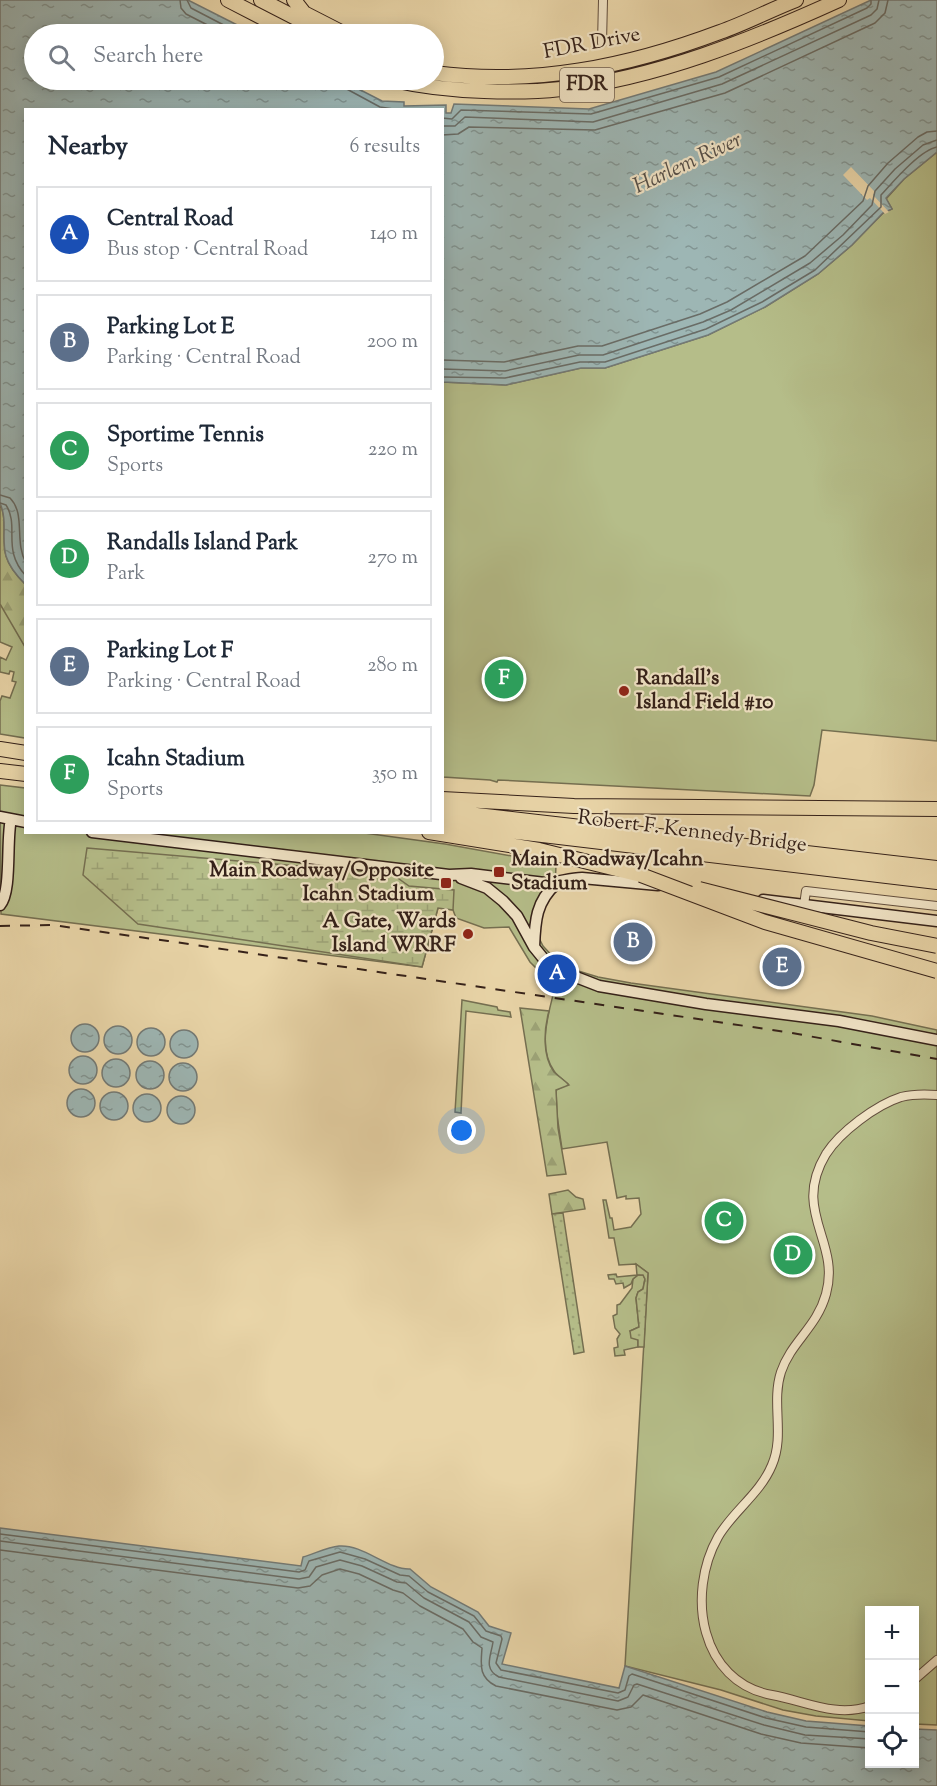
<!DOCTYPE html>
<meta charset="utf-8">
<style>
body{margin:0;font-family:"Sorts Mill Goudy",serif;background:#f6f6f7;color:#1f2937}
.controls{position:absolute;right:18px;bottom:18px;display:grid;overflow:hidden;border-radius:0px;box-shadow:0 3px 15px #0003}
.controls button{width:54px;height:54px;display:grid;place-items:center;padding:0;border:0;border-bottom:2px solid #e0e1e3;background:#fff;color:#1f2937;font:30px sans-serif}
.you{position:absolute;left:462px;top:1131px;width:21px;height:21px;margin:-15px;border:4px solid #fff;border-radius:50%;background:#1a73e8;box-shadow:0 0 0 9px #1a73e833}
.badge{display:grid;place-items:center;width:39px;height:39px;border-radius:50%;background:#8f2418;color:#fff;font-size:20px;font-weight:700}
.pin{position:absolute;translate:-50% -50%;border:3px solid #fff;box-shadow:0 2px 6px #0006}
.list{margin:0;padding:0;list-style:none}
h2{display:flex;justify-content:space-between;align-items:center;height:78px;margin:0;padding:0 24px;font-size:26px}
h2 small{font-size:20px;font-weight:400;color:#747a83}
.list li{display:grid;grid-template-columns:39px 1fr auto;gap:18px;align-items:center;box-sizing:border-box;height:96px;margin:0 12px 12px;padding:0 12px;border:2px solid #e0e1e3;border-radius:0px}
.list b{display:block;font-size:22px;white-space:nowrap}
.list p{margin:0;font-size:20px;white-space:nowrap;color:#747a83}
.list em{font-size:20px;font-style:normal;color:#747a83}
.icon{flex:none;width:33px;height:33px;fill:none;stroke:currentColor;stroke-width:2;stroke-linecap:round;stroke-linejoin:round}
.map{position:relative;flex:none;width:937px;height:1786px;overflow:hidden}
.search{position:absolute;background:#fff;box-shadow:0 3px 15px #0003;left:24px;top:24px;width:420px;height:66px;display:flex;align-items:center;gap:15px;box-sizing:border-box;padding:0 21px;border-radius:33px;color:#747a83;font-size:22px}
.panel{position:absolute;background:#fff;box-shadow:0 3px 15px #0003;left:24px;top:108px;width:420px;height:726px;border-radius:0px}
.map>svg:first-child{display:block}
.green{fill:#b5bd89;stroke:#756f51;stroke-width:1.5}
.forest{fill:url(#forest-firs);stroke:#756f51;stroke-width:1.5}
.wetland{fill:url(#wetland-marsh);stroke:#756f51;stroke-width:1.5}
.garden{fill:url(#garden-dots);stroke:#756f51;stroke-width:1.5}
.water{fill:url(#water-ripples);stroke:#737a76;stroke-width:1.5}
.pier{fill:#e9d5a8}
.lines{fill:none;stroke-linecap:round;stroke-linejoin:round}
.shore{stroke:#696c66;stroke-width:1.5}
.street-casing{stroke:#624e3d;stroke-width:10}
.secondary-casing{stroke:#352119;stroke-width:13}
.highway-casing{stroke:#352119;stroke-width:16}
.street{stroke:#f1e4c6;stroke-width:8}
.secondary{stroke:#f1e4c6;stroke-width:10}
.highway{stroke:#e9d5a8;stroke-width:14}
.rail{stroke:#352119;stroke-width:2;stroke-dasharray:10 10;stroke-linecap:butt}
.highway-bridge-casing{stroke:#352119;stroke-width:16;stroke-linecap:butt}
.highway-bridge{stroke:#e9d5a8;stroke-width:14}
.poi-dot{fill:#8f2418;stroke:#f1e4c6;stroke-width:2}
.labels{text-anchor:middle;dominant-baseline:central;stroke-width:4.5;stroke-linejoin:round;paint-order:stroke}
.shield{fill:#f1e4c6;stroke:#6d5c4d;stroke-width:1.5}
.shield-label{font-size:20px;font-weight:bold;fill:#352119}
.street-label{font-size:21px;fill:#352119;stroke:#f1e4c6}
.poi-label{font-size:21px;font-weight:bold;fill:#352119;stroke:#f1e4c6;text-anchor:start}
.water-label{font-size:22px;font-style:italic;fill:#544e48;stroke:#f1e4c6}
</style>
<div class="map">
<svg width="937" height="1786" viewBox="0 0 937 1786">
<defs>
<pattern id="forest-firs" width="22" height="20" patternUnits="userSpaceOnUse" patternTransform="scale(1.5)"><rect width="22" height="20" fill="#b5bd89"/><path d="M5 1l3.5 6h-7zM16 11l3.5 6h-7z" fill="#9ca276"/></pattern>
<pattern id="wetland-marsh" width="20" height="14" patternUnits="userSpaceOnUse" patternTransform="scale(1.5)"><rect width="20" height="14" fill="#b5bd89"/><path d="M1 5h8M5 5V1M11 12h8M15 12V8" fill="none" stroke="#9ca276"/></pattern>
<pattern id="garden-dots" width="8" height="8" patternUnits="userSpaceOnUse" patternTransform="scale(1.5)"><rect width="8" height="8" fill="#b5bd89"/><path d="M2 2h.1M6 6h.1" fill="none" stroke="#9ca276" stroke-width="1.8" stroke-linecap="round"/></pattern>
<pattern id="water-ripples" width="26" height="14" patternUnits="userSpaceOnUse" patternTransform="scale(1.5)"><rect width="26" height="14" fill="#9db6b4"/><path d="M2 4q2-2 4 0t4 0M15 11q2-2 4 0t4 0" fill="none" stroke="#819492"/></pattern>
</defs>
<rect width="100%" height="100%" fill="#e9d5a8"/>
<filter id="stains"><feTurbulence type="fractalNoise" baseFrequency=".00333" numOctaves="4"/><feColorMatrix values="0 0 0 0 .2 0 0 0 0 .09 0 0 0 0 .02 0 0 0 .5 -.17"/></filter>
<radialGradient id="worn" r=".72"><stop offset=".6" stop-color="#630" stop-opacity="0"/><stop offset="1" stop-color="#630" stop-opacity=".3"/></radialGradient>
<path class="green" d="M937 152V741L822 730 814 785 810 796 498 780 497 782 490 780 443 777V382L506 385 581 368H605L708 335 765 307 818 274 852 245 883 213 892 209 886 199 904 179Z
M0 503 17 575 25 584V738L0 734V701L2 696 10 698 16 682 12 681 14 672 10 671 9 674 0 672V657L6 660 12 647 0 642Z
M0 785 25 788 26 832H357L445 844 556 864 555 891 543 905 539 938 543 946 556 960 575 970 598 977 631 983 872 1016 937 1030V1725L915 1724 914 1610H870L869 1721 816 1716 783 1710 721 1690 625 1666 648 1273 636 1264 619 1265 614 1238H609L603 1200H606L610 1218H612L614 1230 631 1227 641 1214 639 1198 626 1199V1196L617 1198 607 1142 562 1149 557 1115 556 1090 568 1084C564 1080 557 1076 554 1071 537 1047 549 1012 555 987L530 962 509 927 484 928 456 918 453 910 438 908 422 967 1 914Z
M462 1000 497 1007 498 1010 510 1012 511 1017 466 1011 461 1113 455 1112Z
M638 1275H643L645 1279 643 1289 638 1292 636 1298 639 1327 630 1331 638 1340V1347L624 1350 625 1355 615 1356 614 1348 618 1347 617 1339 620 1334 615 1328 613 1316 617 1314V1305L620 1304 632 1288 633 1279Z"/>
<path class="forest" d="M0 503C8 522 1 538 6 556 9 566 18 577 25 584V647L0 604Z
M520 1008 549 1011C544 1029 542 1056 554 1072 558 1076 564 1080 569 1085L556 1090 558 1128 566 1174 547 1176Z
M568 1190 576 1197 583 1199 585 1209 552 1214 549 1194Z"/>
<path class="wetland" d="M87 848 392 874 409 886 454 890 453 910 438 908 422 967 138 924 83 875Z"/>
<path class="garden" d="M563 1213 584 1352 574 1354 552 1214Z
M636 1264 648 1273 644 1347H638V1340L631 1338 630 1331 639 1327 636 1298 638 1292 643 1289 645 1279 643 1275H638L633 1279 631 1284 624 1288 623 1283 616 1284 614 1279H609L608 1275 616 1274 617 1277 637 1275Z"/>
<path class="water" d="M0 0H188L255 34H34V80H341L382 101 404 102V106L446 105V113H451L454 104 589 109 716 72 871 0H937V152L904 179 886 198 892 209 883 213 852 245 818 274 765 307 708 335 605 368H581L506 385 443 382 442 110H26L25 584C18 577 9 566 6 556 1 538 8 522 0 503Z
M71 1038a14 14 0 1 1 28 0a14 14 0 1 1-28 0Z
M104 1040a14 14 0 1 1 28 0a14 14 0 1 1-28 0Z
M137 1042a14 14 0 1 1 28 0a14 14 0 1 1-28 0Z
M170 1044a14 14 0 1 1 28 0a14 14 0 1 1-28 0Z
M69 1070a14 14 0 1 1 28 0a14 14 0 1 1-28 0Z
M102 1073a14 14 0 1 1 28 0a14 14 0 1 1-28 0Z
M136 1075a14 14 0 1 1 28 0a14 14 0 1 1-28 0Z
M169 1077a14 14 0 1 1 28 0a14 14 0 1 1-28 0Z
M67 1103a14 14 0 1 1 28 0a14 14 0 1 1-28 0Z
M100 1106a14 14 0 1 1 28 0a14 14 0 1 1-28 0Z
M133 1108a14 14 0 1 1 28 0a14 14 0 1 1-28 0Z
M167 1110a14 14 0 1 1 28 0a14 14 0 1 1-28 0Z
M0 1528 301 1566 303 1557C314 1554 327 1547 339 1546 363 1544 388 1570 410 1569L431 1587 478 1612 489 1626 511 1633 502 1664 619 1688 625 1666 767 1712 806 1721 869 1726 870 1764H914L915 1729 937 1730V1786H0Z"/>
<path class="pier" d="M851 167 875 192 873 195 889 212 885 214 870 198 867 200 843 175Z"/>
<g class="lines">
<path class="shore" d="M180 0 181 8 186 14 225 34
M187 0 191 8 241 34
M340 80 343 87 380 107 400 110
M442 118 452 119 461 110 591 114 719 77 867 8 871 4V0
M442 126H455L465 117 593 122 722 84 871 15 877 9 879 0
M442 135 458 134 469 127 595 130 725 93 875 23 885 13 888 0
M442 360 504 362 578 346H602L700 314 727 302 805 256 863 201 868 186 888 163 918 137 927 132 937 131
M442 369 505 371 579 355H603L703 322 731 310 810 263 843 235 872 205 875 191 895 169 923 145 937 140
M442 377 505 378 580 362H605L706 329 762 302 815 270 881 207V195C893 182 920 150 937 147
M0 495 10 498C26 514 14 542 26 563
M0 503 6 505C20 527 1 549 26 576
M0 1534 299 1572 305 1570 309 1561 340 1552 365 1559 400 1575 409 1576 428 1592 474 1616 486 1631 501 1636 502 1639 496 1663 501 1670 618 1693 625 1690 629 1676 632 1674 766 1718 806 1727 870 1732
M0 1541 299 1579 309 1577 316 1567 340 1560 362 1566 397 1582 406 1583 424 1598 469 1622 481 1637 493 1642C491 1656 483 1669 499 1677L618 1701 628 1697 634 1685 637 1684 764 1725 805 1735 870 1739
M0 1550 298 1588 310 1586 322 1575 340 1569 359 1574 393 1590 403 1593 420 1606 463 1629 473 1642 482 1648C481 1664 478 1677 496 1686L617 1710 631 1707 643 1695 761 1734 801 1743 870 1748"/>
<g class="street-casing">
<path id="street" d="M602 43 603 0
M804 905 806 891 937 906
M914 1680 937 1660
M870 1706C836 1718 805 1701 772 1695 700 1682 686 1594 718 1537 733 1511 760 1494 772 1465 785 1435 771 1403 781 1372 791 1342 817 1327 826 1294 841 1241 791 1212 826 1154 840 1132 876 1105 901 1097 913 1094 925 1094 937 1095"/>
</g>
<g class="secondary-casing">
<path id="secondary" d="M0 817 26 822
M92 832 449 875 471 874 545 883C558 883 569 878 582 878L658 885
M461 878 487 888 503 901 517 916 534 947 547 963 563 972 599 986 706 1004 839 1021 937 1040
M763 900 937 921
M0 905C12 892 6 839 11 819
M534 947C535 921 536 901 557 883"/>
</g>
<g class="highway-casing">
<path id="highway" d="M228 0 294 34
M261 0 327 34
M294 0 304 13 345 34
M434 73C533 86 627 67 720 32 746 23 770 10 796 0
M393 80C423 87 453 90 484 91 510 92 535 92 561 89 657 78 751 40 839 0
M0 749 26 753
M0 771 26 774
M442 799 574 806 937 809
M442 811 937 868
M442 823 937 882
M429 832 539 850 641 875"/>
</g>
<use href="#street" class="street"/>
<use href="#secondary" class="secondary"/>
<use href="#highway" class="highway"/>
<path class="rail" d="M0 926 52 925 168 941 786 1032 937 1059"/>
<g class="highway-bridge-casing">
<path id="highway-bridge" d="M641 875 765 922 937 971
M699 889 871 933 937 946"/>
</g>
<use href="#highway-bridge" class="highway-bridge"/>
</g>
<g class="poi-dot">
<circle cx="624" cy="691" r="6"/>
<rect x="493" y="866" width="12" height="12" rx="3"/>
<rect x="440" y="877" width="12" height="12" rx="3"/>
<circle cx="468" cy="934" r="6"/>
</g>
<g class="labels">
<rect class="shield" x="560" y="68" width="54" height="34" rx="4.5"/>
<g class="shield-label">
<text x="587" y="85">FDR</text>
</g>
<g class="street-label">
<text transform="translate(592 44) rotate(-11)">FDR Drive</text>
<text transform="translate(692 832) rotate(7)">Robert F. Kennedy Bridge</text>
</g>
<g class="poi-label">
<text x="636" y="679">Randall's<tspan x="636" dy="24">Island Field #10</tspan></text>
<text x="511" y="860">Main Roadway/Icahn<tspan x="511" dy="24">Stadium</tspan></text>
<text x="434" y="871" text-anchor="end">Main Roadway/Opposite<tspan x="434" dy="24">Icahn Stadium</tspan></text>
<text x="456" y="922" text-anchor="end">A Gate, Wards<tspan x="456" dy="24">Island WRRF</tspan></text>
</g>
<g class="water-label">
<text transform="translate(688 164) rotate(-25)">Harlem River</text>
</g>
</g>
<rect width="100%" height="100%" filter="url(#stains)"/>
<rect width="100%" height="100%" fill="url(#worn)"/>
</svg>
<div class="controls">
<button>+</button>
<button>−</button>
<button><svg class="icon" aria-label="locate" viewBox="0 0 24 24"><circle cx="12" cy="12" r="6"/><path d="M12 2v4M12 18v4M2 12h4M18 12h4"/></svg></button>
</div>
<div class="you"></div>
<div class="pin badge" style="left:557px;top:974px;background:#1a4fb4">A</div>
<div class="pin badge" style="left:633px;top:942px;background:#5c6f8a">B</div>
<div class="pin badge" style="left:724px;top:1221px;background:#2e9e5b">C</div>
<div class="pin badge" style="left:793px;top:1255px;background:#2e9e5b">D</div>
<div class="pin badge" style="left:782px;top:967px;background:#5c6f8a">E</div>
<div class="pin badge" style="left:504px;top:679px;background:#2e9e5b">F</div>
<div class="search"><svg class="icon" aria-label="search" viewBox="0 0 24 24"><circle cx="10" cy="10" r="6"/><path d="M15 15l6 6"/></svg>Search here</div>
<section class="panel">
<h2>Nearby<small>6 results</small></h2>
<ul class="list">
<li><span class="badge" style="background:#1a4fb4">A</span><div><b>Central Road</b><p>Bus stop · Central Road</p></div><em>140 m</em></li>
<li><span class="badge" style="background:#5c6f8a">B</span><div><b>Parking Lot E</b><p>Parking · Central Road</p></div><em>200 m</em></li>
<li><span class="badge" style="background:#2e9e5b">C</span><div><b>Sportime Tennis</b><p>Sports</p></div><em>220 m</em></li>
<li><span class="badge" style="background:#2e9e5b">D</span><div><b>Randalls Island Park</b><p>Park</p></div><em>270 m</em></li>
<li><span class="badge" style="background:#5c6f8a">E</span><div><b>Parking Lot F</b><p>Parking · Central Road</p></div><em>280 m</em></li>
<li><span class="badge" style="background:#2e9e5b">F</span><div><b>Icahn Stadium</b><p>Sports</p></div><em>350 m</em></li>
</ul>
</section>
</div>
